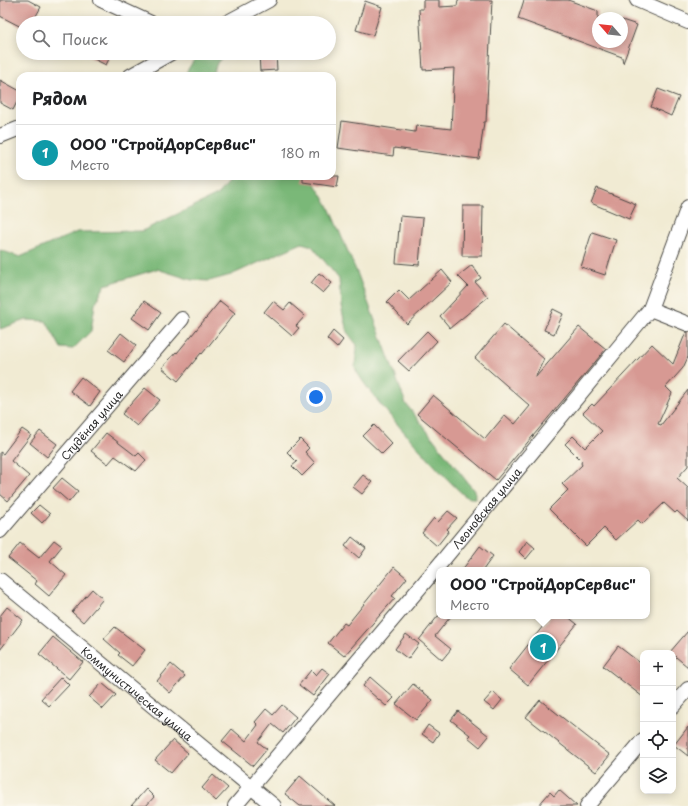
<!DOCTYPE html>
<html lang="ru">
<meta charset="utf-8">
<style>
body{margin:0;font-family:"Playpen Sans",sans-serif;background:#f2f2f2;color:#202124}
.controls{position:absolute;right:12px;bottom:12px;display:grid;overflow:hidden;border-radius:8px;box-shadow:0 2px 10px #0003}
.controls button{width:36px;height:36px;display:grid;place-items:center;padding:0;border:0;border-bottom:1px solid #e0e0e0;background:#fff;color:#202124;font:20px sans-serif}
.compass{position:absolute;left:592px;top:12px;width:36px;height:36px;border-radius:50%;background:#fff;box-shadow:0 2px 10px #0003;rotate:298deg}
.you{position:absolute;left:316px;top:397px;width:14px;height:14px;margin:-10px;border:3px solid #fff;border-radius:50%;background:#1a73e8;box-shadow:0 0 0 6px #1a73e833}
.badge{display:grid;place-items:center;width:26px;height:26px;border-radius:50%;background:#c8321e;color:#fff;font-size:13px;font-weight:700}
.pin{position:absolute;translate:-50% -50%;border:2px solid #fff;box-shadow:0 1px 4px #0006}
.popup{position:absolute;left:436px;top:567px;width:214px;height:52px;box-sizing:border-box;display:grid;place-content:center;border-radius:8px;background:#fff;filter:drop-shadow(0 1px 3px #0005);font-size:13px;white-space:nowrap;color:#757577}
.popup b{font-size:15px;color:#202124}
.popup::after{content:'';position:absolute;left:50%;top:100%;margin-left:-8px;border:8px solid transparent;border-top-color:#fff}
.list{margin:0;padding:0;list-style:none}
h2{display:flex;justify-content:space-between;align-items:center;height:52px;margin:0;padding:0 16px;font-size:17px}
h2 small{font-size:13px;font-weight:400;color:#757577}
.list li{display:grid;grid-template-columns:26px 1fr auto;gap:12px;align-items:center;box-sizing:border-box;height:56px;padding:0 16px;border-top:1px solid #e0e0e0}
.list b{display:block;font-size:15px;white-space:nowrap}
.list p{margin:0;font-size:13px;white-space:nowrap;color:#757577}
.list em{font-size:13px;font-style:normal;color:#757577}
.icon{flex:none;width:22px;height:22px;fill:none;stroke:currentColor;stroke-width:2;stroke-linecap:round;stroke-linejoin:round}
.map{position:relative;flex:none;width:688px;height:806px;overflow:hidden}
.search{position:absolute;background:#fff;box-shadow:0 2px 10px #0003;left:16px;top:16px;width:320px;height:44px;display:flex;align-items:center;gap:10px;box-sizing:border-box;padding:0 14px;border-radius:22px;color:#757577;font-size:15px}
.panel{position:absolute;background:#fff;box-shadow:0 2px 10px #0003;left:16px;top:72px;width:320px;height:108px;border-radius:12px}
.map>svg:first-child{display:block}
.forest{fill:#7ab878;stroke:#527252}
.building{fill:#d79993}
.lines{fill:none;stroke-linecap:round;stroke-linejoin:round}
.minor-casing{stroke:#494844;stroke-width:16}
.minor{stroke:#fff;stroke-width:14}
.labels{text-anchor:middle;dominant-baseline:central;stroke-width:4;stroke-linejoin:round;paint-order:stroke}
.street-label{font-size:11px;fill:#2b2b2b;stroke:#fbf7ec}
</style>
<div class="map">
<svg width="688" height="806" viewBox="0 0 688 806">
<rect width="100%" height="100%" fill="#fbf7ec"/>
<filter id="ink" filterUnits="userSpaceOnUse"><feTurbulence type="fractalNoise" baseFrequency=".025" numOctaves="2"/><feDisplacementMap in="SourceGraphic" scale="8" xChannelSelector="R" yChannelSelector="G"/><feConvolveMatrix kernelMatrix="1 2 1 2 8 2 1 2 1" color-interpolation-filters="sRGB"/></filter>
<filter id="wash" filterUnits="userSpaceOnUse"><feTurbulence type="fractalNoise" baseFrequency=".012" numOctaves="4" result="noise"/><feDisplacementMap in="SourceGraphic" scale="16" xChannelSelector="R" yChannelSelector="G"/><feGaussianBlur stdDeviation="0.9" result="paint"/><feColorMatrix in="noise" values="0 0 0 0 0 0 0 0 0 0 0 0 0 0 0 0 0 1.4 0 .05"/><feComposite in="paint" operator="in"/></filter>
<g filter="url(#wash)">
<rect width="100%" height="100%" fill="#f1ebd3"/>
<path class="forest" d="M200 53 225 54 217 63 212 76H184L195 58Z
M233 176H310L328 205 358 275 406 404 475 492V498C471 498 467 498 464 495 446 480 358 384 355 367 355 360 357 352 357 345L347 332 341 306 339 279 312 246 302 243 231 275 209 281 192 280 157 269 105 285 95 304 91 331 73 349 61 348 46 321 26 320 0 329V250L20 257 77 232 142 231 217 195Z"/>
<g id="blocks">
<path class="building" d="M0 0H28L41 7 32 23H23V28L0 16Z
M423 0H439V7L457 6 458 0H492L486 122H484L479 159 394 148 393 156 338 148 342 121 415 132 416 125 451 129 454 68 423 70 419 9H423Z
M524 0H568L598 11V42H622V20L637 25 623 63 622 57 518 19Z
M365 1 382 7 373 35 356 30Z
M82 53H112L106 65Z
M259 53H276L277 70 260 71Z
M0 80 20 91V96L13 110 0 103Z
M658 89 679 97 671 116 651 107Z
M303 176H339L337 187 303 182Z
M597 188 636 204 629 219 591 203Z
M463 206H483L482 256H462Z
M400 216 423 218 419 265 396 263Z
M592 232 616 240 605 275 581 267Z
M472 265 481 278 475 282 488 297 450 328 440 316 468 286 458 276Z
M442 270 452 282 407 324 387 302 399 290 409 300Z
M319 273 332 283 323 293 311 283Z
M144 301 161 313 149 330 132 318Z
M220 301 235 313 202 354 201 353 178 381 162 368 176 352 177 353Z
M273 301 284 310 290 303 305 316 296 326 299 328 292 336 264 312Z
M553 309 563 314 554 334 544 330Z
M504 324 544 359 535 378 579 327 606 349 496 480 417 414 433 395 485 439 505 415 515 424 530 406 475 358Z
M333 331 343 340 337 348 327 339Z
M427 331 437 341 409 371 398 361Z
M686 332H688V357L683 368 666 387 672 393 658 424 661 425 688 390V466L677 478 688 488V521L677 511 675 513 664 503 642 524 638 520 616 540 604 528 586 546 549 509 568 490 562 484 582 465 581 463 582 461 565 444 573 436 585 448 602 431 583 413 592 404 594 406 652 344 673 364Z
M121 333 136 345 124 362 108 350Z
M81 377 100 392 90 406 70 391Z
M145 388 160 400 137 426 122 414Z
M374 425 392 444 382 454 363 436Z
M22 429 31 435 11 461 29 476 8 501 0 494V452L3 454Z
M40 431 57 444 47 457 30 443Z
M106 433 136 456 139 453 146 460 136 471 115 456 108 464 91 451Z
M300 439 309 448 305 452 315 463 302 476 292 466 297 462 287 452Z
M363 475 372 482 362 494 353 487Z
M62 478 78 491 69 502 53 488Z
M39 505 50 514 42 523 31 513Z
M448 511 457 518 447 529 449 531 437 546 422 533 434 518 438 522Z
M352 537 366 548 359 558 345 546Z
M54 540 62 546 50 561 66 575 49 596 35 584 37 581 8 558 20 543 39 558Z
M527 541 535 548 526 559 519 552Z
M480 546 493 556 483 570H462Z
M394 567 407 578 392 596 395 598 344 656 328 643 344 623 347 625Z
M92 589 103 599 83 622 72 612Z
M7 607 23 620 0 650V616Z
M438 616H451L435 636 451 649 442 660 419 640Z
M551 616H567L577 624 528 685 509 669Z
M115 627 145 650 132 666 118 655 120 653 104 639Z
M688 631V667L670 652Z
M406 634 419 644 408 659 395 649Z
M53 637 83 662 69 679 39 654Z
M618 646 643 665V697L603 666Z
M171 664 185 676 170 693 157 681Z
M322 668 330 674 313 696 299 685 311 670 316 675Z
M61 677 69 685 49 706 41 699Z
M370 677 394 698 386 706 363 686Z
M102 683 116 695 103 709 89 697Z
M413 684 433 700 416 720 396 704Z
M493 692 502 700 494 710 484 702Z
M540 700 610 755 596 772 526 717Z
M282 705 296 717 283 733 272 724 258 742 267 749 253 766 222 741 232 729 246 741 258 725 255 722 266 709 273 715Z
M458 711 489 736 480 747 468 737 470 735 451 720Z
M428 725 439 733 433 742 422 734Z
M688 727V756L674 745Z
M173 740 188 753 171 773 155 760Z
M213 775 228 788 216 801 202 788Z
M300 776 335 806H300L285 794Z
M146 789 154 797 146 806H131Z
M559 790 577 806H538L550 792 554 796Z"/>
</g>
</g>
<g filter="url(#ink)">
<use href="#blocks" fill-opacity="0" stroke="#494844" stroke-width="1"/>
<g class="lines">
<g class="minor-casing">
<g id="minor">
<path d="M101 0 151 23"/>
<path d="M637 0 688 22"/>
<path d="M226 23 269 0"/>
<path d="M130 76 171 53"/>
<path d="M0 136 20 128"/>
<path d="M650 309 688 324"/>
<path id="s1" d="M0 531 182 319"/>
<path id="s2" d="M0 580 274 806"/>
<path d="M673 706 688 689"/>
<path id="s3" d="M235 806 439 565 650 309 688 207"/>
<path d="M587 806 643 740"/>
</g>
</g>
<use href="#minor" class="minor"/>
</g>
</g>
<g class="labels">
<g class="street-label">
<text stroke="none"><textPath href="#s1" startOffset="140">Студёная улица</textPath></text>
<text stroke="none"><textPath href="#s3" startOffset="390">Леоновская улица</textPath></text>
<text stroke="none"><textPath href="#s2" startOffset="178">Коммунистическая улица</textPath></text>
</g>
</g>
</svg>
<div class="controls">
<button>+</button>
<button>−</button>
<button><svg class="icon" aria-label="locate" viewBox="0 0 24 24"><circle cx="12" cy="12" r="6"/><path d="M12 2v4M12 18v4M2 12h4M18 12h4"/></svg></button>
<button><svg class="icon" aria-label="layers" viewBox="0 0 24 24"><path d="M12 4l9 5-9 5-9-5zM3 14l9 5 9-5"/></svg></button>
</div>
<svg class="compass" viewBox="-18 -18 36 36"><path d="M0-13l5 13h-10z" fill="#e53935"/><path d="M0 13l5-13h-10z" fill="#757577"/></svg>
<div class="you"></div>
<div class="pin badge" style="left:543px;top:647px;background:#0f9aa8">1</div>
<div class="popup"><b>ООО &quot;СтройДорСервис&quot;</b>Место</div>
<div class="search"><svg class="icon" aria-label="search" viewBox="0 0 24 24"><circle cx="10" cy="10" r="6"/><path d="M15 15l6 6"/></svg>Поиск</div>
<section class="panel">
<h2>Рядом<small></small></h2>
<ul class="list">
<li><span class="badge" style="background:#0f9aa8">1</span><div><b>ООО &quot;СтройДорСервис&quot;</b><p>Место</p></div><em>180 m</em></li>
</ul>
</section>
</div>
